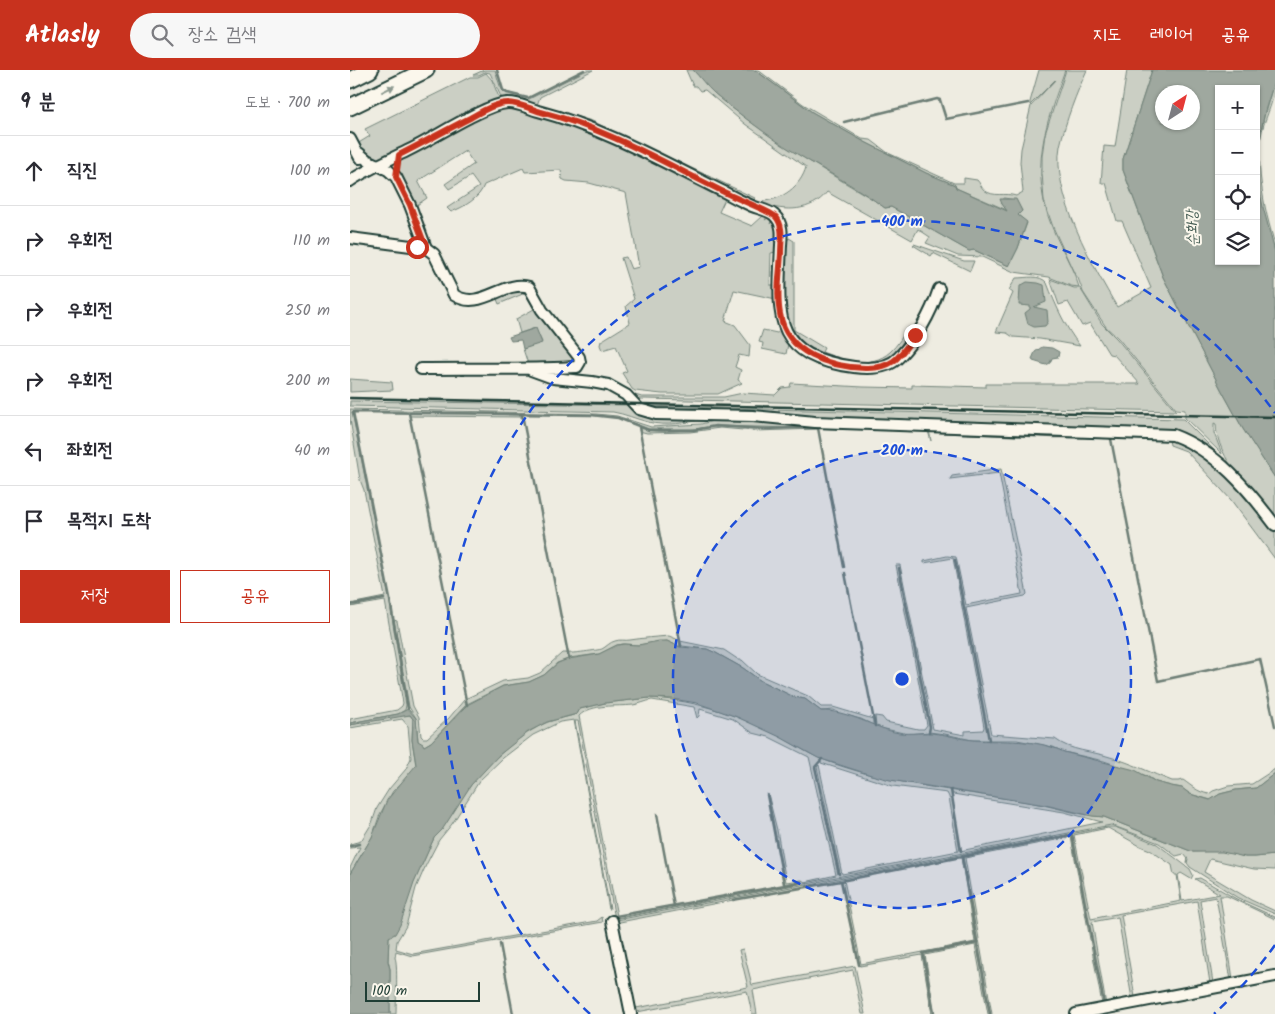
<!DOCTYPE html>
<html lang="ko">
<meta charset="utf-8">
<style>
body{margin:0;font-family:Kalam,"Poor Story",sans-serif;background:#f7f7f7;color:#2b2b33}
.controls{position:absolute;right:15px;top:15px;display:grid;overflow:hidden;border-radius:0px;box-shadow:0 1px 4px #0004}
.controls button{width:45px;height:45px;display:grid;place-items:center;padding:0;border:0;border-bottom:1px solid #e1e1e2;background:#fff;color:#2b2b33;font:25px sans-serif}
.compass{position:absolute;left:805px;top:15px;width:45px;height:45px;border-radius:50%;background:#fff;box-shadow:0 1px 4px #0004;rotate:36deg}
.scale{position:absolute;left:15px;bottom:12px;width:115px;box-sizing:border-box;padding-left:5px;border:2px solid #1f3d34;border-top:0;font-size:14px;line-height:18px;white-space:nowrap;color:#1f3d34;-webkit-text-stroke:4px #fbf7ec;paint-order:stroke}
.stop{position:absolute;width:15px;height:15px;margin:-11px;border:4px solid #c8321e;border-radius:50%;background:#fff}
.stop.end{background:#c8321e;border-color:#fff;box-shadow:0 1px 5px #0008}
.list{margin:0;padding:0;list-style:none}
h2{display:flex;justify-content:space-between;align-items:center;height:65px;margin:0;padding:0 20px;font-size:21px}
h2 small{font-size:16px;font-weight:400;color:#7c7c81}
.list li{display:grid;grid-template-columns:32px 1fr auto;gap:15px;align-items:center;box-sizing:border-box;height:70px;padding:0 20px;border-top:1px solid #e1e1e2}
.list b{display:block;font-size:19px;white-space:nowrap}
.list em{font-size:16px;font-style:normal;color:#7c7c81}
.actions{display:flex;gap:10px;padding:15px 20px}
.actions a{flex:1;padding:11px 0;border:1px solid #c8321e;border-radius:0px;text-align:center;font-size:18px;color:#c8321e}
.actions .main{background:#c8321e;color:#fff}
.icon{flex:none;width:28px;height:28px;fill:none;stroke:currentColor;stroke-width:2;stroke-linecap:round;stroke-linejoin:round}
.map{position:relative;flex:none;width:925px;height:944px;overflow:hidden}
header{display:flex;align-items:center;gap:30px;box-sizing:border-box;height:70px;padding:0 25px;background:#c8321e;color:#fff}
header strong{font-size:24px}
nav{display:flex;gap:28px;margin-inline-start:auto;font-size:18px}
.search{width:350px;height:45px;background:#f7f7f7;display:flex;align-items:center;gap:12px;box-sizing:border-box;padding:0 18px;border-radius:28px;color:#7c7c81;font-size:19px}
main{display:flex}
aside{flex:1;background:#fff}
.map>svg:first-child{display:block}
.green{fill:#cbcfc4;stroke:#75867c;fill-rule:evenodd}
.water{fill:#9fa89f;stroke:#6c7d74;fill-rule:evenodd}
.lines{fill:none;stroke-linecap:round;stroke-linejoin:round}
.stream{stroke:#6c7d74;stroke-width:2.5}
.minor-casing{stroke:#1f3d34;stroke-width:14}
.highway-casing{stroke:#1f3d34;stroke-width:19}
.minor{stroke:#fbf7ec;stroke-width:10}
.highway{stroke:#fbf7ec;stroke-width:15}
.rail{stroke:#1f3d34;stroke-width:2.5}
.oneway{fill:#8d9a90}
.route{stroke:#c8321e;stroke-width:6}
.ring{fill:none;stroke:#1d4ed8;stroke-width:2.5;stroke-dasharray:9 6}
.labels{text-anchor:middle;dominant-baseline:central;stroke-width:4;stroke-linejoin:round;paint-order:stroke}
.water-label{font-size:15px;font-style:italic;fill:#455d54;stroke:#fbf7ec}
.centre{fill:#1d4ed8;stroke:#fbf7ec;stroke-width:2.5}
.ring-label{font-size:15px;text-anchor:middle;font-weight:bold;fill:#1d4ed8;stroke:#fbf7ec;stroke-width:4;stroke-linejoin:round;paint-order:stroke}
</style>
<header>
<strong>Atlasly</strong>
<div class="search"><svg class="icon" aria-label="search" viewBox="0 0 24 24"><circle cx="10" cy="10" r="6"/><path d="M15 15l6 6"/></svg>장소 검색</div>
<nav><a>지도</a><a>레이어</a><a>공유</a></nav>
</header>
<main>
<aside>
<h2>9 분<small>도보 · 700 m</small></h2>
<ul class="list">
<li><svg class="icon" aria-label="ahead" viewBox="0 0 24 24"><path d="M12 20V5M6 11l6-6 6 6"/></svg><div><b>직진</b></div><em>100 m</em></li>
<li><svg class="icon" aria-label="right" viewBox="0 0 24 24"><path d="M7 20v-9h11M14 6l5 5-5 5"/></svg><div><b>우회전</b></div><em>110 m</em></li>
<li><svg class="icon" aria-label="right" viewBox="0 0 24 24"><path d="M7 20v-9h11M14 6l5 5-5 5"/></svg><div><b>우회전</b></div><em>250 m</em></li>
<li><svg class="icon" aria-label="right" viewBox="0 0 24 24"><path d="M7 20v-9h11M14 6l5 5-5 5"/></svg><div><b>우회전</b></div><em>200 m</em></li>
<li><svg class="icon" aria-label="left" viewBox="0 0 24 24"><path d="M17 20v-9H6M10 6l-5 5 5 5"/></svg><div><b>좌회전</b></div><em>40 m</em></li>
<li><svg class="icon" aria-label="arrive" viewBox="0 0 24 24"><path d="M6 21V4h12l-3 4 3 4H6"/></svg><div><b>목적지 도착</b></div></li>
</ul>
<div class="actions"><a class="main">저장</a><a>공유</a></div>
</aside>
<div class="map">
<svg width="925" height="944" viewBox="0 0 925 944">
<rect width="100%" height="100%" fill="#eeece1"/>
<filter id="ink" filterUnits="userSpaceOnUse"><feTurbulence type="fractalNoise" baseFrequency=".02" numOctaves="2"/><feDisplacementMap in="SourceGraphic" scale="10" xChannelSelector="R" yChannelSelector="G"/><feConvolveMatrix kernelMatrix="1 2 1 2 8 2 1 2 1" color-interpolation-filters="sRGB"/></filter>
<g filter="url(#ink)">
<path class="green" d="M134 0H145L150 16 153 21 179 29 237 0H243L190 27 187 35 242 51 405 128 404 131H401L271 67 152 29 140 3 135 2 129 5H123Z
M336 0H343C351 7 356 16 364 23 412 64 466 96 521 128L535 138 541 137 619 181 624 180 659 196 668 178 677 153 668 145 672 141 666 130 654 128 652 134 659 141 606 118 605 115 576 103 511 70 462 42 405 0H408L453 34 512 69 521 70 538 83 604 113H614V108L627 110C630 113 631 117 634 120 644 128 654 122 666 126L673 122 670 92 671 79 681 36 705 10 680 35V32L689 0H715C695 56 679 99 702 157 710 177 723 197 729 217L721 216 699 207 664 202 632 187 608 186 576 173 580 167 568 159 562 170 477 122C462 142 434 142 413 134V131C432 130 451 116 456 97L395 54 355 20 350 21 346 16H343Z
M716 0H737C726 24 716 50 710 76 701 123 744 198 767 237L801 218 772 151H767L756 113H751L754 76 765 77 777 0H802L773 89V100L813 207 871 319 893 359 925 408V450C904 426 866 388 866 354L864 353V363L872 384 835 348V340L826 339 768 268 756 257 733 222 728 208 724 203 703 157 694 131 692 102V86L695 64Z
M136 3 142 10 150 30 33 91 15 86 7 74 20 66 15 59 120 7H128Z
M925 9C925 27 920 37 914 54 903 88 914 140 925 174V182C916 154 907 122 907 92 908 63 917 36 925 9Z
M160 36 226 54 376 127 369 142 402 156 413 146 417 147 415 150 418 148 421 151 420 154 422 152C429 161 427 172 426 182L421 183 420 215H426V229L384 220 375 251 385 255 400 275 399 287 389 285 385 297 391 300 388 310 392 313 368 324H312L285 321 282 319 272 303 277 301 266 276 252 280 250 275 251 271 280 253 276 236 284 229 271 188 276 187 281 199 289 197 276 123 239 113 216 111 212 109 211 100 175 102 173 98 134 115C130 128 114 137 101 142L97 138 129 117 121 106 99 119 95 114 124 94 115 81 68 111 77 128 64 137 48 103 51 89 145 39Z
M439 168 444 171V260L474 278 472 282C493 290 521 299 540 282 548 275 553 265 559 257L565 261 544 287 531 292 517 294 468 286 444 266 433 243 436 172Z
M564 174 614 191H624L620 201 583 183 581 186 563 175Z
M666 208C676 208 690 204 697 213 706 236 715 257 730 276L690 269 663 267 657 263 646 262 663 223 659 220Z
M700 209 724 218H730L752 254 767 269 826 341 295 329H287L281 324 292 327H374L393 323 425 325 432 318 440 317 441 313 513 317 562 318V315L636 317V314H790L764 285 759 284 740 253 732 256 718 232 709 235Z
M175 218 225 286 223 294 179 297 173 279 192 272 185 258 170 263 166 249 184 239 175 223 149 234 146 227 165 220Z
M413 260 427 263 431 261 439 269 436 284 412 279 413 273 409 272Z
M0 309 42 312 43 320 0 322Z
M0 331 283 335 354 350C337 352 316 357 298 352 286 349 275 344 263 342L0 336Z
M290 336 833 349 869 385 872 389 873 394 838 368 302 341Z
M0 339 246 344 267 346 301 357 351 354 375 348 579 359 581 371 578 361 366 356 345 359H298L267 347 239 345 100 343 172 345V347L60 346 59 343H98L4 341 2 342 39 528 56 635 55 640 48 644 0 653V649L47 640 52 636 53 633 35 531 0 537 34 529 0 534 35 527 14 420 10 410 0 349Z
M364 357 468 359 405 361 370 358 340 362 297 363 289 361 290 358C309 365 343 359 364 357Z
M589 360 819 366 866 392 925 459V489L881 430 862 409 836 381 820 375 819 370 587 362Z
M651 399 677 524 675 526 616 538 641 664 705 669C720 681 742 681 760 687 782 693 801 703 822 711H828L833 710C842 716 847 722 859 724L863 721 878 716 902 714 925 699V703L906 718 886 720 870 724 861 730 840 724 832 718 821 716 806 712 797 706 754 691 714 682 703 677 667 670H622L595 664 579 662 558 664 526 657 525 646 532 647 536 652 568 659H574L577 655 546 495H550L583 659 615 665V661L633 660 634 657 603 488 574 493V491L597 486 606 487 616 535 672 524 649 403 600 409 602 406Z
M44 550 47 551 63 636 69 647 71 666 73 668H77L99 648 114 630 116 635 81 672 73 677 68 671 66 648 59 637Z
M319 566 329 570 330 577 317 571 288 575 274 574 267 575 249 584 219 588 218 583C220 584 249 580 252 579 256 577 260 572 265 571 270 569 275 571 280 570 293 568 306 567 319 566Z
M330 571 374 580 389 590H392L407 604 458 626 471 637H483L523 649V655L511 649 491 644 484 640 471 641 455 629 444 627 411 611 393 598 366 583 357 579 332 576Z
M212 583H217L218 589 207 593 194 605 179 612 153 616 117 634 115 629 153 611 178 608 190 603Z
M300 628C349 630 390 646 433 668 445 675 457 683 469 688 534 714 604 720 672 731 700 735 726 745 754 747L843 782 872 781 895 787H905L925 785V800L904 799 860 789 854 802 901 830 925 841V844L888 828 840 797 837 793 838 789 834 784 826 786 809 773 761 755 265 849 228 651H225L260 839H259L224 650 210 652 183 665 153 688 130 710 102 754 89 770 76 795 66 818 56 856 47 871 46 879 63 884 247 851 252 847 253 852 62 886 46 881 45 888C48 892 46 934 46 944H40V899L38 891 39 867 84 768C99 752 108 732 121 715 139 692 171 663 198 652 207 649 218 647 227 644L230 639 255 633ZM302 630 344 637 347 648 349 646 350 639 383 649 403 663 419 667 459 687 486 805 455 812 452 810 436 812 427 760 418 724 435 814 451 811 452 813 266 848 267 846 229 646C242 633 267 637 283 635 290 634 296 631 302 630ZM471 690V693L543 716 597 723 599 727 608 781 492 804 469 695 467 697 490 803 488 804 465 697ZM601 720 603 724 714 742 752 752 610 781Z
M50 645H60L63 649 62 670 66 695 61 704 43 721 30 744 22 767 0 804V798L10 777 0 778V777L9 774 0 776V774L11 771 22 753 27 738 39 719 56 699 61 688 58 656 52 649 0 658V655Z
M757 757H765L807 774 840 799 843 805 841 809 831 803 828 805 832 831 870 824 845 809 850 808 890 831 925 847V849L877 826H870L883 909 925 901V904L881 910 866 827 850 830 863 913H860L847 831 771 845 785 927 858 914 782 929 768 847 742 852 756 935 752 934 721 767 615 788 642 944H638L625 875 575 885 585 944H584L574 884 626 874 632 900 613 787 682 772 270 852 268 854 286 938 398 917 389 880 393 879 402 915 505 896 515 944H512L503 900 403 920 407 944H402L397 921 287 942 288 944H283L266 853 267 850ZM758 758 790 776 800 780 822 795 824 805H827L831 831 741 849 724 765Z
M611 787 626 873 573 883 582 944 572 885 510 896 492 811 494 810 511 894 625 872Z"/>
<path class="water" d="M343 0H405L462 42 511 70 576 103 605 115 606 118 657 141 652 134 650 129H666L672 141 668 145 677 152 668 178 659 196 624 180 619 181 541 137 535 138C503 114 465 96 431 74 408 58 385 41 364 23 356 16 350 7 343 0Z
M802 0H925V9L915 41 910 66 907 90 909 118 913 137 925 182V408L893 359 871 319 813 207 773 100V89ZM869 19H906V191H869ZM812 22H842V52H812Z
M677 212 688 213 694 215 696 232 684 237 697 240 698 252 695 256 684 257 678 254 675 243 680 239V236L669 235 670 216Z
M186 258 192 273 173 279 171 270 161 271 159 267Z
M692 277 702 278 709 282 708 287 702 288 700 293 696 295 683 291 682 289 685 282Z
M309 571H317L330 577 357 579 366 583 393 598 411 611 444 627 455 629 471 641C496 640 519 655 544 662 557 665 569 662 582 663 596 664 609 669 623 670 654 672 685 668 714 682L785 700 806 712 821 716 832 718 840 724 860 730 870 724 886 720 906 718 925 703V785L905 787H895L872 782H843L754 747 742 746 695 735 540 710 521 705 468 688 430 667 387 647 347 633 322 629 300 628 255 633 230 639 227 644 197 652 178 662 149 685 121 715 92 760 84 768 64 813 50 855 45 864 39 867 38 891 40 899V944H0V804L22 767 37 730 66 695 62 670 63 649 60 645 0 655V653L48 644 58 639 66 648 68 671 73 674 74 676 81 672 117 635 153 616 179 612 194 605 208 593 218 589 249 584 267 575 274 574 288 575Z"/>
<g class="lines">
<path class="stream" d="M147 0 153 20 157 23 178 28 234 0
M494 52 587 29 590 30 596 49 678 33
M59 343 117 635
M172 344 219 589
M289 357 331 576
M468 358 494 497
M591 362 704 367H746
M759 367 761 369 808 611 910 589 925 656
M605 490 639 670
M549 498 580 657 579 662
M495 503 525 656
M0 535 34 529
M58 639 40 529 3 342 241 345 268 348 299 360H344L365 356 415 359 472 357
M472 689 465 697 489 804
M601 720 611 781
M417 725 434 814
M307 744 324 836
M0 776 9 774
M612 787 640 944
M491 811 509 895
M383 830 491 811 722 765 754 934
M266 846 451 812
M150 874 163 944
M584 944 573 883 627 873"/>
<g class="minor-casing">
<path id="minor" d="M0 69 10 88
M9 83 17 90 38 100 46 107 60 135 76 178
M0 111C18 99 37 91 57 81 78 71 98 58 120 47 131 42 144 34 157 33 167 32 178 38 188 41 256 59 311 91 374 122 383 127 393 132 402 136 409 139 418 140 424 145 433 153 432 164 431 175 428 244 420 286 504 297 520 299 538 299 549 287 567 268 581 243 589 219
M0 168 76 178 84 184 104 225C130 242 154 209 179 217L192 240 229 287 230 292 227 297C175 300 123 298 71 299
M181 300 203 308 242 312 258 315 276 325 289 339 306 344 403 346 465 352 823 365C866 381 898 419 925 455
M262 851 281 944
M726 944 925 906"/>
</g>
<g class="highway-casing">
<path id="highway" d="M0 10 20 0
M0 37 76 0"/>
</g>
<use href="#minor" class="minor"/>
<use href="#highway" class="highway"/>
<path class="rail" d="M0 328 925 347"/>
</g>
<defs><path id="oneway-solid" d="M-6-.8H1V-3.2L6.5 0L1 3.2V.8H-6Z" transform="scale(1.25)"/></defs>
<use class="oneway" href="#oneway-solid" transform="translate(38 19) rotate(-26)"/>
</g>
<g class="lines" filter="url(#ink)">
<path class="route" d="M67 177 76 178 60 135 46 107 49 85C73 73 96 60 120 48 131 42 145 33 158 33 169 33 181 39 191 42 258 59 316 94 378 124 387 129 420 141 426 147 434 156 431 171 431 183 430 203 426 224 430 244 437 284 480 297 515 298 544 299 550 286 565 265"/>
</g>
<circle cx="552" cy="609" r="229" fill="#1d4ed8" fill-opacity=".12"/>
<g class="ring">
<circle cx="552" cy="609" r="229"/>
<path d="M925 875A458 458 0 0 1 864 944M240 944A458 458 0 1 1 925 343"/>
</g>
<g class="labels">
<g class="water-label">
<text transform="translate(843 158) rotate(-93)">순화강</text>
</g>
</g>
<circle cx="552" cy="609" r="8" class="centre"/>
<g class="ring-label">
<text x="552" y="156">400 m</text>
<text x="552" y="385">200 m</text>
</g>
</svg>
<div class="controls">
<button>+</button>
<button>−</button>
<button><svg class="icon" aria-label="locate" viewBox="0 0 24 24"><circle cx="12" cy="12" r="6"/><path d="M12 2v4M12 18v4M2 12h4M18 12h4"/></svg></button>
<button><svg class="icon" aria-label="layers" viewBox="0 0 24 24"><path d="M12 4l9 5-9 5-9-5zM3 14l9 5 9-5"/></svg></button>
</div>
<svg class="compass" viewBox="-18 -18 36 36"><path d="M0-13l5 13h-10z" fill="#e53935"/><path d="M0 13l5-13h-10z" fill="#7c7c81"/></svg>
<div class="scale">100 m</div>
<div class="stop" style="left:67px;top:177px"></div>
<div class="stop end" style="left:565px;top:265px"></div>
</div>
</main>
